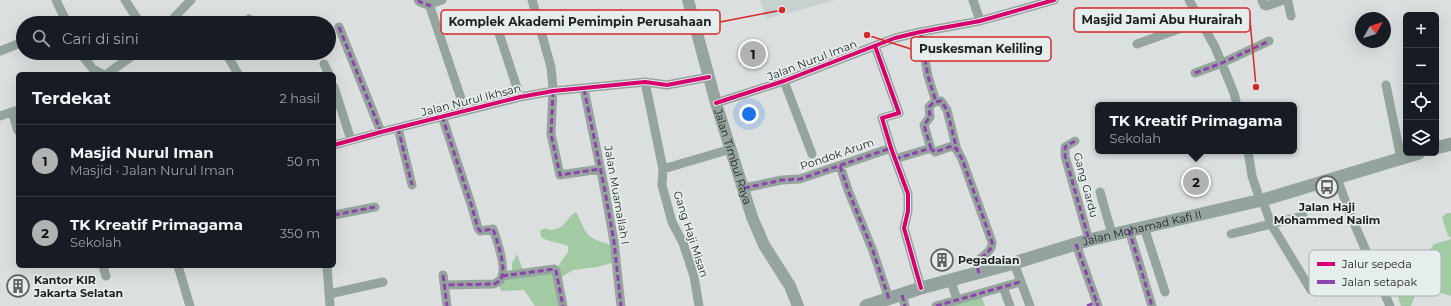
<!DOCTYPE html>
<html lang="id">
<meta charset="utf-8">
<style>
body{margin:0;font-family:Montserrat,sans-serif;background:#20242c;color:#f1f3f6}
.controls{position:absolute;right:12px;top:12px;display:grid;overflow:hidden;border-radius:6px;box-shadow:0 4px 16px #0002}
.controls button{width:36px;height:36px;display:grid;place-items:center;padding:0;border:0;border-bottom:1px solid #363941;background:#171b24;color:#f1f3f6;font:20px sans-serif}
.compass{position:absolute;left:1355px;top:12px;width:36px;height:36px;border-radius:50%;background:#171b24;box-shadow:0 4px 16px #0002;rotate:51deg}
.you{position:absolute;left:749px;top:114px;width:14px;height:14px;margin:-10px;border:3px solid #fff;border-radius:50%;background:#1a73e8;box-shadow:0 0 0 6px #1a73e833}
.badge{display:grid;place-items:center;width:26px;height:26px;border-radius:50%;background:#b0b2b3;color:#111;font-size:13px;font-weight:700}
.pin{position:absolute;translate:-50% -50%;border:2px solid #fff;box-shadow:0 1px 4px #0006}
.popup{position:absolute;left:1095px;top:102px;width:202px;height:52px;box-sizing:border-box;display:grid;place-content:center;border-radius:6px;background:#171b24;filter:drop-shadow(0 1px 3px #0005);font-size:13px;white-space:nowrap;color:#9ea1a6}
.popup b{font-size:15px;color:#f1f3f6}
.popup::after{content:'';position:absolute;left:50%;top:100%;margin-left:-8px;border:8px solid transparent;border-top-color:#171b24}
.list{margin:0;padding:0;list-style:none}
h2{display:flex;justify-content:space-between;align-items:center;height:52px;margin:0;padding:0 16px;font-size:17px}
h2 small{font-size:13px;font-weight:400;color:#9ea1a6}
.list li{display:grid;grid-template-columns:26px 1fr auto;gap:12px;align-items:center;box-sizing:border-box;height:72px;padding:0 16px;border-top:1px solid #363941}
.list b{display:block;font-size:15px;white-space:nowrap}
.list p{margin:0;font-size:13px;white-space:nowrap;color:#9ea1a6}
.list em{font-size:13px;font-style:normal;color:#9ea1a6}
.icon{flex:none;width:22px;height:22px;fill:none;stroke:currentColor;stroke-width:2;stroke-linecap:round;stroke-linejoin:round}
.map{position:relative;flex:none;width:1451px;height:306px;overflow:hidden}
.search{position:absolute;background:#171b24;box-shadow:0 4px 16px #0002;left:16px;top:16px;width:320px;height:44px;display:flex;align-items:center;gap:10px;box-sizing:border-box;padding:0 14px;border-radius:22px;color:#9ea1a6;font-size:15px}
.panel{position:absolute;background:#171b24;box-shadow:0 4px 16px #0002;left:16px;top:72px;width:320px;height:196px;border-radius:6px}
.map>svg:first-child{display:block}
.built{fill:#c7d2d0}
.forest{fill:#a2caa3}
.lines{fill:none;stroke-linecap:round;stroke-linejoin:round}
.minor{stroke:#95a59e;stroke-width:9}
.tertiary{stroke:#95a59e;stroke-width:12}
.secondary{stroke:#94a39e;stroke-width:13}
.quiet{stroke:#8e44ad;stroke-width:3;stroke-dasharray:6 3;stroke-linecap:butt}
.cycleway-casing{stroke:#e6eeed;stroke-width:6}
.cycleway{stroke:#d6006c;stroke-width:4}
.labels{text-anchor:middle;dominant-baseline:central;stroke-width:3.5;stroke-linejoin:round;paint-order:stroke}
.street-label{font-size:11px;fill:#1d201f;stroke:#e6eeed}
.poi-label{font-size:11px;font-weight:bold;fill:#1d201f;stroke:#e6eeed;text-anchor:start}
.key{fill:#e6eeed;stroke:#aab0af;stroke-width:1}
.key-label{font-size:11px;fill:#1d201f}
.leader{fill:none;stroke:#d62828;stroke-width:1.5}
.callout-dot{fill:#d62828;stroke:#e6eeed;stroke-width:1.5}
.callout{fill:#e6eeed;stroke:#d62828;stroke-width:1.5}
.callout-label{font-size:12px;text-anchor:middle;font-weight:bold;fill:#1d201f}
</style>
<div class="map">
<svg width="1451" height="306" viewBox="0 0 1451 306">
<rect width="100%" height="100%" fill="#dbdfdf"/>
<path class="built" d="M760 0H836L766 19Z"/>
<path class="forest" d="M576 212C581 219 583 232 591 237 597 241 604 242 610 245L615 262 597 267 573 270 557 280 563 306H535L524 290 501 291 499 283 512 274V263L517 254 523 270 553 273 568 252V246C559 242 548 242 541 237L540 231 545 228 550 230C567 229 564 219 576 212Z
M1447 213H1451V238L1448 236 1442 217Z
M1451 239V296C1438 291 1427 291 1415 296L1411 306H1401C1395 293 1399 280 1403 267L1410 265 1420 263 1434 244Z
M979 290 985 306H952Z"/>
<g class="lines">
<path class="minor" d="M56 0 67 23
M125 0 140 23
M418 0 420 2 431 6
M442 0 433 3 430 7 465 110
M532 0 551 67 553 88 551 134 560 175 600 169
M973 0 980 21
M1189 0 1215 47 1234 93 1237 105
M1262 0 1264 5 1266 6 1284 0
M1286 0 1288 2 1291 16
M494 18 520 97
M169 23 191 0
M244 23 249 19
M339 27 381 132
M920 32 928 76 936 102
M1137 44 1201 21
M875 46 899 113 882 118 891 148 908 194V211L904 228 921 288
M0 51 23 42
M80 53 93 69 102 74
M226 53 238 74
M324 64 329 74
M1195 73 1222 63 1269 41
M107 74 136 53
M784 81 812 154
M645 82 663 169 662 185 672 222 683 243 694 276 699 306
M1386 85 1401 158
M334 87 351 140
M584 89 605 191 614 242 621 306
M716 103 784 81 895 38 920 32 980 21 1054 0
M12 112 18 131
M0 116 18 110
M442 116 471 204 478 228 480 231 493 229C497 240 508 271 500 280 499 281 495 284 494 284L445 285
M398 128 412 185
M1075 141 1065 147V156L1089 240
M334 145 381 132 520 97 553 91 645 82 667 85 709 77
M931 149 924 125 930 117 929 107 934 102 941 101 947 110 957 150
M1248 151 1252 176 1260 200
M895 159 928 149H931L935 152 952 146 957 150 962 159 992 242C993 252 982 255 976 263L979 273
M840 166 848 190 873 251 889 299
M663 169 731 149
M1337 178 1350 214 1390 306
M744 188 782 180 800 179 891 148
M1100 192 1112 234
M1262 199 1271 224 1311 290
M334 215 375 207
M1144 227 1165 292
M1129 230 1152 306
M1231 234 1303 216
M1076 244 1098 306
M1014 263 1030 306
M103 266 106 276
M178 266 190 306
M327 266 330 306
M443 275 447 306
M502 276 554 269 556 271 563 306
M951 281 957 300
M1003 287 1010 306
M329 294 383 282
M902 295 905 306
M936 306 1020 282"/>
<path class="tertiary" id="s1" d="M688 0 716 103 752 217 764 245 790 286 798 306"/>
<g class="secondary">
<path d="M1436 148 1451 144"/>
<path id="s2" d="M866 306 921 288 1014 263 1089 240 1266 199 1419 153"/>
</g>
<path class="quiet" d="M418 0 420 2 431 6
M339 27 381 132
M920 32 928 76 936 102
M1195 73 1222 63 1269 41
M584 89 605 191 614 242 621 306
M553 91 551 134 560 175 600 169
M442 116 471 204 478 228 480 231 493 229C497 240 508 271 500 280 499 281 495 284 494 284L445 285
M398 128 412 185
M1075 141 1065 147V156L1089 240
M931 149 924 125 930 117 929 107 934 102 941 101 947 110 957 150
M895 159 928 149H931L935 152 952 146 957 150 962 159 992 242C993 252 982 255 976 263L979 273
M840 166 848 190 873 251 889 299
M744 188 782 180 800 179 891 148
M334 215 375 207
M1129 230 1152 306
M1076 244 1098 306
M443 275 447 306
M502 276 554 269 556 271 563 306
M902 295 905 306
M936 306 1020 282
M1087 306 1096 302"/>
<g class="cycleway-casing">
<path id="cycleway" d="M875 46 899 113 882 118 891 148 908 194V211L904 228 921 288
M716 103 784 81 895 38 920 32 980 21 1054 0
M334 145 381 132 520 97 553 91 645 82 667 85 709 77"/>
</g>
<use href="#cycleway" class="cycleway"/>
</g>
<defs>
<g id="bus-ring" transform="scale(1.15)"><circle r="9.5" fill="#e6eeed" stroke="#606362" stroke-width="1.5"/><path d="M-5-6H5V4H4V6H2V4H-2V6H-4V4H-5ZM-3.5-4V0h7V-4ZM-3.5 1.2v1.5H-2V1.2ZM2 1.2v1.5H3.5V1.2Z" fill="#606362"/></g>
<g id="building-ring" transform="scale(1.15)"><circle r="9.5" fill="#e6eeed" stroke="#606362" stroke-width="1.5"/><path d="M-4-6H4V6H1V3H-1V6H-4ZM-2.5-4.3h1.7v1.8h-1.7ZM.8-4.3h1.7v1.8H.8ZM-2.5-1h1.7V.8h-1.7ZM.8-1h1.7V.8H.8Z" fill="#606362"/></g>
</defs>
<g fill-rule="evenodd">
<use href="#bus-ring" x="1327" y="187"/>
<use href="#building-ring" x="942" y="260"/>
<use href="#building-ring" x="18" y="286"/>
</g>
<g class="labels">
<g class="street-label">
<text transform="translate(812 60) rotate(-21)">Jalan Nurul Iman</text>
<text transform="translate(471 100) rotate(-14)">Jalan Nurul Ikhsan</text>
<text transform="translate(837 154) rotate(-19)">Pondok Arum</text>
<text stroke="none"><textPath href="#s1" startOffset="163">Jalan Timbul Raya</textPath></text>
<text transform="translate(1086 185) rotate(75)">Gang Gardu</text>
<text transform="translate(617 195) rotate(80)">Jalan Muamallah I</text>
<text stroke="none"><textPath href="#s2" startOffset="287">Jalan Mohamad Kafi II</textPath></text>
<text transform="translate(691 234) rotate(72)">Gang Haji Misan</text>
</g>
<g class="poi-label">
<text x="1327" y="207" text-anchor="middle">Jalan Haji<tspan x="1327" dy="13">Mohammed Nalim</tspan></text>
<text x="958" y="260">Pegadaian</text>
<text x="34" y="280">Kantor KIR<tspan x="34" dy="13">Jakarta Selatan</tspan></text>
</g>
</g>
<rect x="1309" y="250" width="132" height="46" rx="6" class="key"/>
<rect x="1317" y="262" width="18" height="4" fill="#d6006c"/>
<rect x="1317" y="280" width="18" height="4" fill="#8e44ad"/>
<g class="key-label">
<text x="1342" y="268">Jalur sepeda</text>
<text x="1342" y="286">Jalan setapak</text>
</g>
<path class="leader" d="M1256 87L1250 20M782 10L720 22M867 35L911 49"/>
<g class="callout-dot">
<circle cx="1256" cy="87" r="4"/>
<circle cx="782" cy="10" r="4"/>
<circle cx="867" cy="35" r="4"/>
</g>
<g class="callout">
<rect x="1074" y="8" width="176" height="24" rx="4"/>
<rect x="441" y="10" width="279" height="24" rx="4"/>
<rect x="911" y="37" width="140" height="24" rx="4"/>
</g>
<g class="callout-label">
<text x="1162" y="24">Masjid Jami Abu Hurairah</text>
<text x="580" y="26">Komplek Akademi Pemimpin Perusahaan</text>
<text x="981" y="53">Puskesman Keliling</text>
</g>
</svg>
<div class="controls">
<button>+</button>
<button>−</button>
<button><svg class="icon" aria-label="locate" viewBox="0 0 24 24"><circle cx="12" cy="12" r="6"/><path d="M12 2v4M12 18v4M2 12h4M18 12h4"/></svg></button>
<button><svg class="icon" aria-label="layers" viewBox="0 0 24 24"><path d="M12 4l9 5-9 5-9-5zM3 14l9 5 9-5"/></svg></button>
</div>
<svg class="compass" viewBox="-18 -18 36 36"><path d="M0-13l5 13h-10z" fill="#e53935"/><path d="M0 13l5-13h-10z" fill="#9ea1a6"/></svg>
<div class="you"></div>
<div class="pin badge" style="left:753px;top:54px">1</div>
<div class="pin badge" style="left:1196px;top:182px">2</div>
<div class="popup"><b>TK Kreatif Primagama</b>Sekolah</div>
<div class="search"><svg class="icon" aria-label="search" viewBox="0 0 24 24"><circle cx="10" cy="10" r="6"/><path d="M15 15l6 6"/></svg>Cari di sini</div>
<section class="panel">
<h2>Terdekat<small>2 hasil</small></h2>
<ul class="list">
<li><span class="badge">1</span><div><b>Masjid Nurul Iman</b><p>Masjid · Jalan Nurul Iman</p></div><em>50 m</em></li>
<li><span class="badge">2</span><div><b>TK Kreatif Primagama</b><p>Sekolah</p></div><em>350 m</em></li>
</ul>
</section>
</div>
